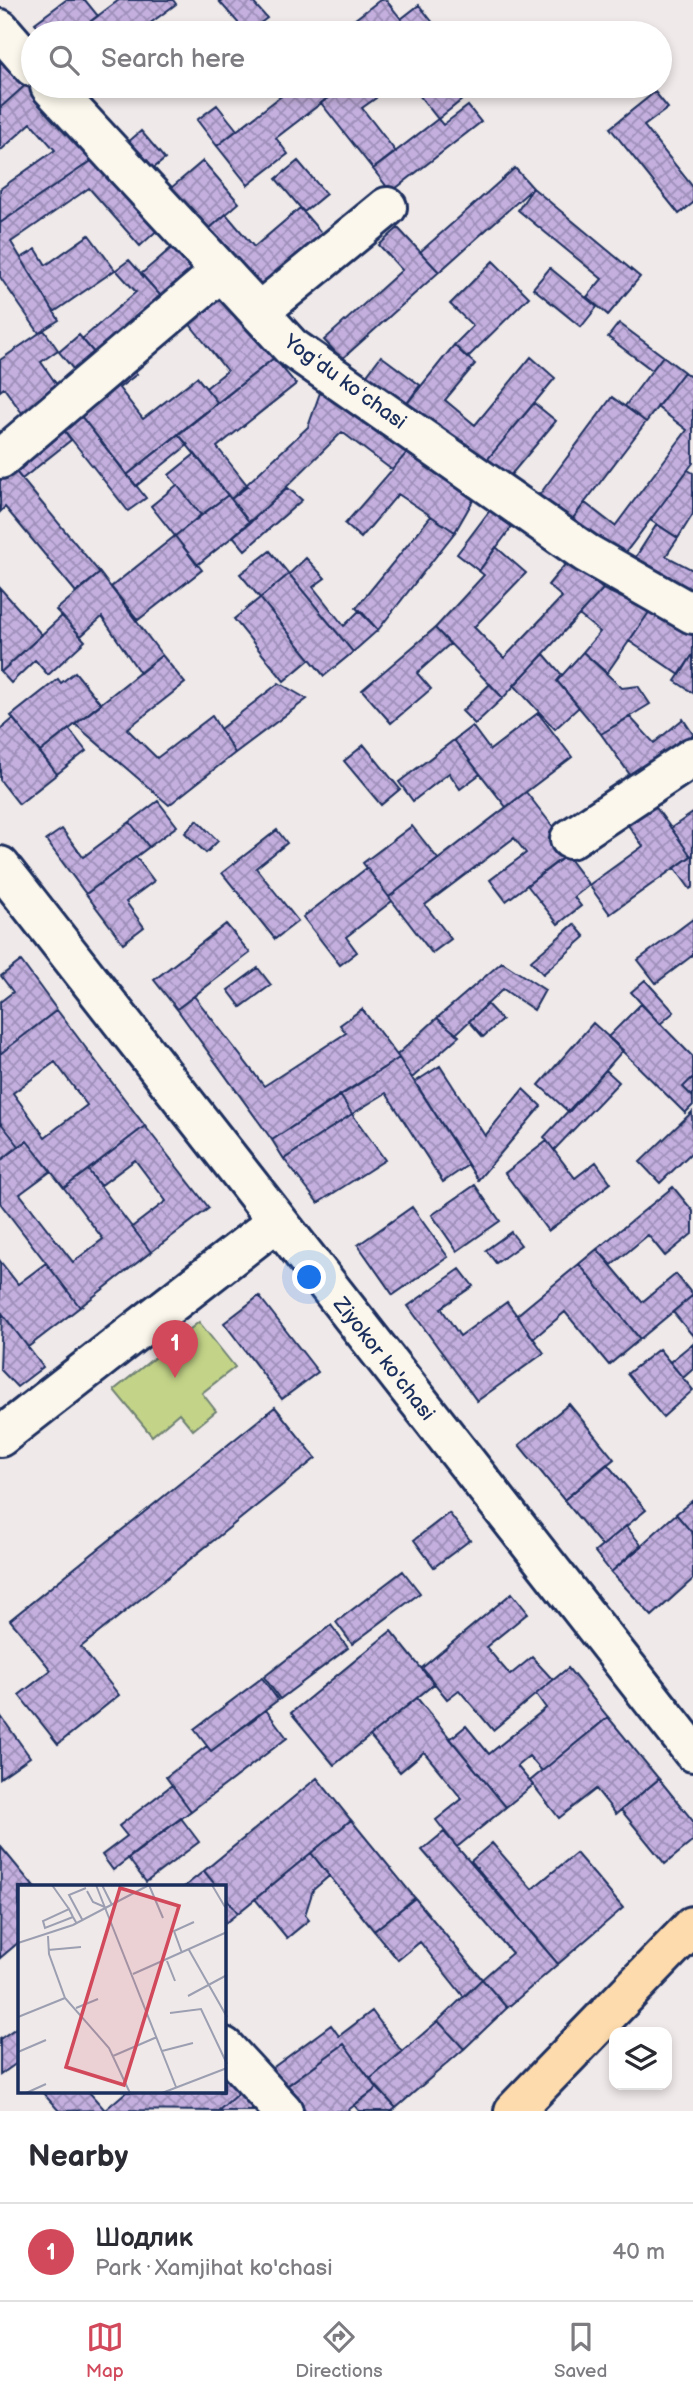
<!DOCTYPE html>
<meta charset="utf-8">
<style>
body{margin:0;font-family:"Balsamiq Sans",sans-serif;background:#f2f2f3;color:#2b2b33}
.controls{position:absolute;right:21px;bottom:21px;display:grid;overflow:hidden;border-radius:14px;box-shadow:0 4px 10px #0003}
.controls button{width:63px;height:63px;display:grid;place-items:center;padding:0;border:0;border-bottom:2px solid #e1e1e2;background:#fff;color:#2b2b33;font:35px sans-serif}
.you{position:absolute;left:310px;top:1278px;width:24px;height:24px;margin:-18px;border:5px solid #fff;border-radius:50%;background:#1a73e8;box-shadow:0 0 0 10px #1a73e833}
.badge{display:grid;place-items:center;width:46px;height:46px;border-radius:50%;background:#d1495b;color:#fff;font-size:23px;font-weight:700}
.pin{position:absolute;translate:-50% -58px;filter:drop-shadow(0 2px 4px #0008)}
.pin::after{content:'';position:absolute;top:37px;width:24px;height:21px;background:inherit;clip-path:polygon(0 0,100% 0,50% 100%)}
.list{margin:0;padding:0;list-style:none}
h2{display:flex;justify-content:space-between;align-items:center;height:91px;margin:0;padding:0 28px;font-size:30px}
h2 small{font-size:23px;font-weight:400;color:#7c7c81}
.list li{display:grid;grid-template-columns:46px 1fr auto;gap:21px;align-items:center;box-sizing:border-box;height:98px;padding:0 28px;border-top:2px solid #e1e1e2}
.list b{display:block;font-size:26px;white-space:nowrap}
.list p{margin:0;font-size:23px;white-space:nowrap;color:#7c7c81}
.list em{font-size:23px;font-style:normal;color:#7c7c81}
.icon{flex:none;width:38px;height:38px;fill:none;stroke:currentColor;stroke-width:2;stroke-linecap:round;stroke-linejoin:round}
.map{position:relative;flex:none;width:693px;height:2111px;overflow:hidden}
.search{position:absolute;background:#fff;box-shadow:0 4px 10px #0003;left:21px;right:21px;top:21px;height:77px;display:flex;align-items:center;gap:18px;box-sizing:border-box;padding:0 24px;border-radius:38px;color:#7c7c81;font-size:26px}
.sheet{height:189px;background:#fff}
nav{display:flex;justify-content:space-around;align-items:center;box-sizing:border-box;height:98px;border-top:2px solid #e1e1e2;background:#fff;font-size:19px;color:#7c7c81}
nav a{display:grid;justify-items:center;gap:4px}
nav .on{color:#d1495b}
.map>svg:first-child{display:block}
.park{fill:#c3d488;stroke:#6f8273;stroke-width:2}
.building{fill:url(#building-cross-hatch);stroke:#1b2f5e;stroke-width:2;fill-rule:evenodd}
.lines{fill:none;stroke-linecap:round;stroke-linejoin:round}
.minor-casing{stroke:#1b2f5e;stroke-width:44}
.major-casing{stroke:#1b2f5e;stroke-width:44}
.minor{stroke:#fbf7ec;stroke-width:38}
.major{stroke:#fedbac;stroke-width:38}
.labels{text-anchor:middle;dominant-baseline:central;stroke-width:5;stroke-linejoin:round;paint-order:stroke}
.street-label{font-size:21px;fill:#1b2f5e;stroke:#fbf7ec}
.inset-road{fill:none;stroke:#9b9fb1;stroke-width:2}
.view{fill:#d1495b;fill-opacity:0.15;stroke:#d1495b;stroke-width:3.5}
.inset-edge{fill:none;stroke:#1b2f5e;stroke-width:3.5}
</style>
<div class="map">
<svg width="693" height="2111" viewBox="0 0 693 2111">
<defs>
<pattern id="building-cross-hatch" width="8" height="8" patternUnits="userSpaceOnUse" patternTransform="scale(1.75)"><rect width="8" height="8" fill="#c4afdf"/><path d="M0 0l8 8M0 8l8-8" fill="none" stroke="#9e8fb8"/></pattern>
</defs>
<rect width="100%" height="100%" fill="#f0e9e9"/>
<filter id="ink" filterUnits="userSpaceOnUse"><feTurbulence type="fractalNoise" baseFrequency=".0143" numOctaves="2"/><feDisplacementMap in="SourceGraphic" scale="14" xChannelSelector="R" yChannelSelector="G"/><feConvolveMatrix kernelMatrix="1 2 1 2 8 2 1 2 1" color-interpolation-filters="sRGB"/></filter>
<g filter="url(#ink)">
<path class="park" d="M199 1322 235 1367 202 1393 216 1411 193 1430 179 1413 152 1436 114 1390Z"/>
<path class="building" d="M66 0H85L98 16 75 33H43L35 23Z
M119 0H173L176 4 137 33H113L110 29 105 33H75Z
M218 0H251L267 18 247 33Z
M380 0H386L412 33H337Z
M419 5 441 33H412L401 19Z
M0 48 30 81 0 108Z
M30 81 100 155 0 223V189L55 150 31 123 0 151V108Z
M294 86H326L333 94 276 138 288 154 248 185 217 146Z
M343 86H367L376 98 362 108 396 152 373 169 321 103Z
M412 86H453L463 99 438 119Z
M655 92 668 108 644 126 693 187V203L679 214 610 128Z
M217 105 237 130 217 146 197 120Z
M468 106 481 122 391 192 373 169 438 119 443 125Z
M141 131 165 159 150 171 127 143Z
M100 155 163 225 140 246 89 188 11 242 59 320 39 333 0 277V223Z
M203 161 239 203 201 236 165 193Z
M298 161 326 194 304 212 276 179Z
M515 168 533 188 439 272 420 252Z
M533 188 640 277 608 315 587 297 602 279 518 210Z
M300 208 329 242 261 300 204 233 226 214 254 247Z
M398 228 439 272 342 359 324 340 402 270 379 245Z
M89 235 115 270 54 312 21 258 36 249 46 265Z
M177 243 204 273 168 304 141 274Z
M129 260 168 304 102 362 82 339 136 292 116 270Z
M493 261 529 297 467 358 454 345 473 326 450 304Z
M550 268 597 307 581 327 533 288Z
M223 293 274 358 218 403 206 388 227 371 188 322Z
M619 323 663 356 652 370 608 337Z
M44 330 58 350 41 362 64 395 27 420 4 388 0 391V360Z
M79 335 102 362 82 380 59 352Z
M454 345 475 364 445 400 475 425 531 357 555 378 487 460 405 406Z
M381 356 420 385 405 406 365 377Z
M663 356 684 372 646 422 625 406Z
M274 358 296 384 217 447 248 486 231 499 178 434Z
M129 363 137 374 119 388 143 419 197 377 218 403 127 475 74 407Z
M684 372 693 379V463L620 560 570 522 585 503 615 526 687 430 657 407Z
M322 387 410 449 392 470 342 432 250 523 231 499 308 427Z
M612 397 646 422 570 522 537 498Z
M534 403 556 421 509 477 487 460Z
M74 407 146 498 128 511 57 421Z
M57 421 71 440 22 479 7 461Z
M178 434 188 445 136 486 127 475Z
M410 449 475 497 455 532 398 494 361 538 345 524Z
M195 454 228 495 201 515 169 475Z
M7 461 100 573 76 592 5 507 0 512V467Z
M688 470 693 473V514L678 538 650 520Z
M177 485 201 515 175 536 151 506Z
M288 488 302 500 245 550 233 536Z
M228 495 250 523 197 565 175 536Z
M491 509 513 525 479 571 457 554Z
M431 516 455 532 378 630 356 608Z
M657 524 678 538 666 556 693 570V600L630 566Z
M175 536 202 570 138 620 111 587Z
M496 547 526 573 474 627 504 658 562 597 548 585 568 561 603 589 503 698 435 628 484 575 479 571Z
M270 551 289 574 260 598 240 574Z
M306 558 325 578 313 587 344 626 360 610 378 630 353 652 289 574Z
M100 573 162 655 140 673 102 617 81 636 56 610Z
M289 574 353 652 324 676 260 598Z
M0 588 42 635 1 672 0 671Z
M603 589 650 611 607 673 583 652 600 632 579 615Z
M260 598 310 659 284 681 234 619Z
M652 608 693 635V654L680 675 629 641Z
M62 616 85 641 48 675 35 660 11 683 1 672Z
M435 628 450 644 417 673 431 689 391 723 362 690Z
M583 652 622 688 638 686 650 704 601 734 557 681Z
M544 654 562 675 557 681 579 707 555 729 514 685Z
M693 654V693L675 681Z
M162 655 185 683 127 729 157 758 212 716 235 753 169 805 75 724Z
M75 672 101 704 40 752 11 716 58 679 61 683Z
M279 683 307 699 235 753 220 729Z
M490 684 503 698 475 724 462 711Z
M538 713 572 757 506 807 454 740 472 726 490 750Z
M630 717 654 743 683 719 693 734V742L638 786 601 734Z
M13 719 57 774 19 804 0 780V730Z
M69 729 86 751 57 774 40 752Z
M454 740 480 774 460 789 449 773 413 801 399 782Z
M364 745 400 789 381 805 344 761Z
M526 792 572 851 506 901 490 880 526 853 514 838 425 905 451 939 432 953 389 897Z
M647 795 691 856 610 914 589 885 643 846 620 814Z
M158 801 177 826 149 847 130 822Z
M693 813V855L691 856 671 828Z
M197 820 218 841 206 853 185 833Z
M130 822 149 847 86 894 46 840 62 829 83 857Z
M412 826 438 859 389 897 363 863Z
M277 830 287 843 256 868 298 921 275 939 222 873Z
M566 855 589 885 574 897 581 906 558 924 527 885Z
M693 855V887L690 889 675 868Z
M136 857 154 881 126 902 144 927 123 943 86 894Z
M367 868 392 901 346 937 357 952 340 965 303 917Z
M693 919V955L656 983 638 960Z
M226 924 250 953 177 1009 154 980Z
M574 924 585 937 543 974 531 961Z
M21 961 57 1010 0 1054V1002L13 992 1 976Z
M502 962 545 990 534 1010 503 989 456 1034 437 1018Z
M258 968 271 985 241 1007 228 990Z
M645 980 674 1012 660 1024 631 992Z
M194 996 264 1086 346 1033 340 1025 362 1009 399 1058 272 1140 177 1009Z
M487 1004 502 1020 483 1037 469 1021Z
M641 1004 693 1057V1077L683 1087 693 1097V1105L685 1113 608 1037Z
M57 1010 145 1126 64 1188 27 1141 19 1146 0 1122V1054ZM55 1062 87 1105 45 1137 13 1093Z
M437 1018 459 1036 412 1078 397 1055Z
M593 1023 623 1050 569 1112 539 1085Z
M399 1058 468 1165 443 1182 386 1093 352 1114 340 1095Z
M440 1066 485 1136 523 1089 541 1106 478 1180 415 1082Z
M606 1070 619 1082 554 1150 544 1137Z
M693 1077V1097L683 1087Z
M340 1095 352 1114 284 1159 272 1140Z
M692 1112 693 1151 660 1183 640 1162Z
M352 1114 385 1160 318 1203 284 1159Z
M0 1122 19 1146 0 1161Z
M145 1126 209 1208 151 1252 132 1227 166 1201 135 1160 100 1186 88 1170Z
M27 1141 51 1171 20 1194 73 1262 103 1239 64 1188 88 1170 151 1252 80 1307 0 1203V1161Z
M547 1141 575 1178 596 1162 611 1183 548 1231 505 1173Z
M475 1185 500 1221 457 1251 432 1215Z
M673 1187 693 1211V1233L665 1256 648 1235 612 1265 597 1249Z
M412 1207 448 1257 393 1295 358 1245Z
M511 1232 521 1245 496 1263 486 1250Z
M597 1249 642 1302 676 1274 693 1295 640 1339 579 1264Z
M0 1261 18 1284 46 1263 80 1307 28 1347 0 1311Z
M579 1264 640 1339 609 1365 565 1312 533 1339 517 1315Z
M460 1269 473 1286 441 1308 460 1336 507 1302 544 1353 477 1401 408 1306Z
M693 1295V1336L673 1312Z
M259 1296 318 1372 282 1399 224 1323Z
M2 1313 43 1367 17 1387 0 1369Z
M693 1343V1369L683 1378 670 1362Z
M659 1349 693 1390 663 1417 627 1374Z
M569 1404 614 1459 564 1500 519 1445Z
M275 1407 316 1458 81 1647 119 1695 58 1744 19 1695 51 1670 10 1620Z
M607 1464 646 1510 602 1546 564 1500Z
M693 1500V1534L676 1514Z
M449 1513 470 1540 434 1567 414 1540Z
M676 1514 693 1534V1579L652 1616 611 1572Z
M626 1526 642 1546 611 1572 595 1552Z
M403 1571 420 1593 352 1644 336 1622Z
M512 1593 528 1613 486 1647 510 1675 532 1657 553 1680 493 1730 459 1690 447 1699 422 1668Z
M331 1625 348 1648 280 1699 264 1677Z
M391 1631 434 1684 334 1765 291 1713Z
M568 1668 608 1717 542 1771 529 1756 517 1766 533 1785 506 1807 450 1739 466 1726 489 1754 546 1708 536 1694Z
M262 1678 278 1700 211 1751 194 1729Z
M417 1698 506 1807 457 1847 436 1820 462 1799 424 1752 400 1772 370 1736Z
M266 1710 287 1738 191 1811 166 1777 207 1746 211 1751Z
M0 1715 30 1757 0 1778Z
M608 1717 659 1779 616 1814 596 1789 559 1818 530 1781Z
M317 1778 351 1820 238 1913 224 1895V1887H217L204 1871Z
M659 1779 693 1821V1841L665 1864 621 1810Z
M172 1785 191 1811 113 1870 102 1855 127 1836 119 1826Z
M181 1818 199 1842 146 1882 128 1858Z
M351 1820 415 1898 374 1931 311 1853Z
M444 1832 558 1964 507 2008 482 1979 512 1953 422 1850Z
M492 1843 532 1889 576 1853 623 1908 558 1964 471 1861Z
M1 1847 34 1887H19V1942L0 1958Z
M311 1853 329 1876 313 1890 305 1915 309 1920 287 1938 255 1899Z
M204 1871 217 1887H184Z
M224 1895 238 1913 224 1924Z
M415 1898 482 1979 464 1997 420 1942 398 1960 374 1931Z
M482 1979 507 2008 464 2049 438 2021Z
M372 2011 402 2052 370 2079 344 2044 281 2090 267 2072 331 2025 339 2036Z
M438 2021 464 2049 396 2108 370 2079Z
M19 2026V2065L17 2063 0 2075V2039Z
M344 2044 377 2088 347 2111H306L287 2086Z
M224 2069 242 2090 218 2111 105 2110 126 2092H224Z
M377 2088 396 2108 392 2111H359L354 2105Z
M242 2090 261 2111H218Z
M42 2092H89L105 2110 59 2111Z"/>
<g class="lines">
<g class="minor-casing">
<path id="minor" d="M0 29 33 67
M50 86 291 347 586 553 693 614
M259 312 387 207
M0 459 220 272
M570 839 693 757
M0 866 693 1752
M0 1437 276 1222
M224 2047 283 2111"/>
</g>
<g class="major-casing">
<path id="major" d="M514 2111 693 1926"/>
</g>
<use href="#minor" class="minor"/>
<use href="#major" class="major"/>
</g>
</g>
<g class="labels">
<g class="street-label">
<text transform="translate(345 382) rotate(36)">Yogʻdu koʻchasi</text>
<text transform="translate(384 1359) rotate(52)">Ziyokor ko'chasi</text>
</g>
</g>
<g transform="translate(18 1885)">
<rect width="208" height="208" fill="#f0e9e9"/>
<path class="inset-road" d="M34 0 51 24M78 0 158 202M84 0 94 20M131 0 145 33M194 0 207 22M69 6 75 17 89 23M55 32 27 43 25 36 51 24 55 32 59 39M65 36 51 10 68 3M30 51 31 69 47 113 91 163 112 208M0 58 55 40 131 0M30 65 63 62M171 65 209 132M164 68 156 46 176 37M149 76 157 96M115 89 209 47M170 111 209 90M58 123 80 114M152 128 183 124 209 179M0 132 47 113M144 166 175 158M0 167 28 155M95 171 139 152M8 208 28 199M144 208 209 183"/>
<path class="view" d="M102 3 161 21 106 200 48 182Z"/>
<rect width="208" height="208" class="inset-edge"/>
</g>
</svg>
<div class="controls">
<button><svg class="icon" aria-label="layers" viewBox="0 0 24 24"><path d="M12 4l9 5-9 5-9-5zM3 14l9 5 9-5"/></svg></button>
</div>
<div class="you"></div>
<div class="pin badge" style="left:175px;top:1378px">1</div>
<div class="search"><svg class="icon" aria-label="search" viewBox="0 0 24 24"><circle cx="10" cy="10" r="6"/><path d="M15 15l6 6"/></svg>Search here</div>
</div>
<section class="sheet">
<h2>Nearby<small></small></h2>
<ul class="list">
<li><span class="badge">1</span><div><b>Шодлик</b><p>Park · Xamjihat ko'chasi</p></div><em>40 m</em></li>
</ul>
</section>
<nav>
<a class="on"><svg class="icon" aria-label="map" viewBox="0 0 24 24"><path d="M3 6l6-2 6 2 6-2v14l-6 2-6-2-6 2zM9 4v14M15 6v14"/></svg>Map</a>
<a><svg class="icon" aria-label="directions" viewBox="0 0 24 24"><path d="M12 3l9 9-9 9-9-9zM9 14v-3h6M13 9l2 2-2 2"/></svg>Directions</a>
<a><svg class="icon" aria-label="saved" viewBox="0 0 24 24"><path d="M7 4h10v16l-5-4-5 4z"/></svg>Saved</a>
</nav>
